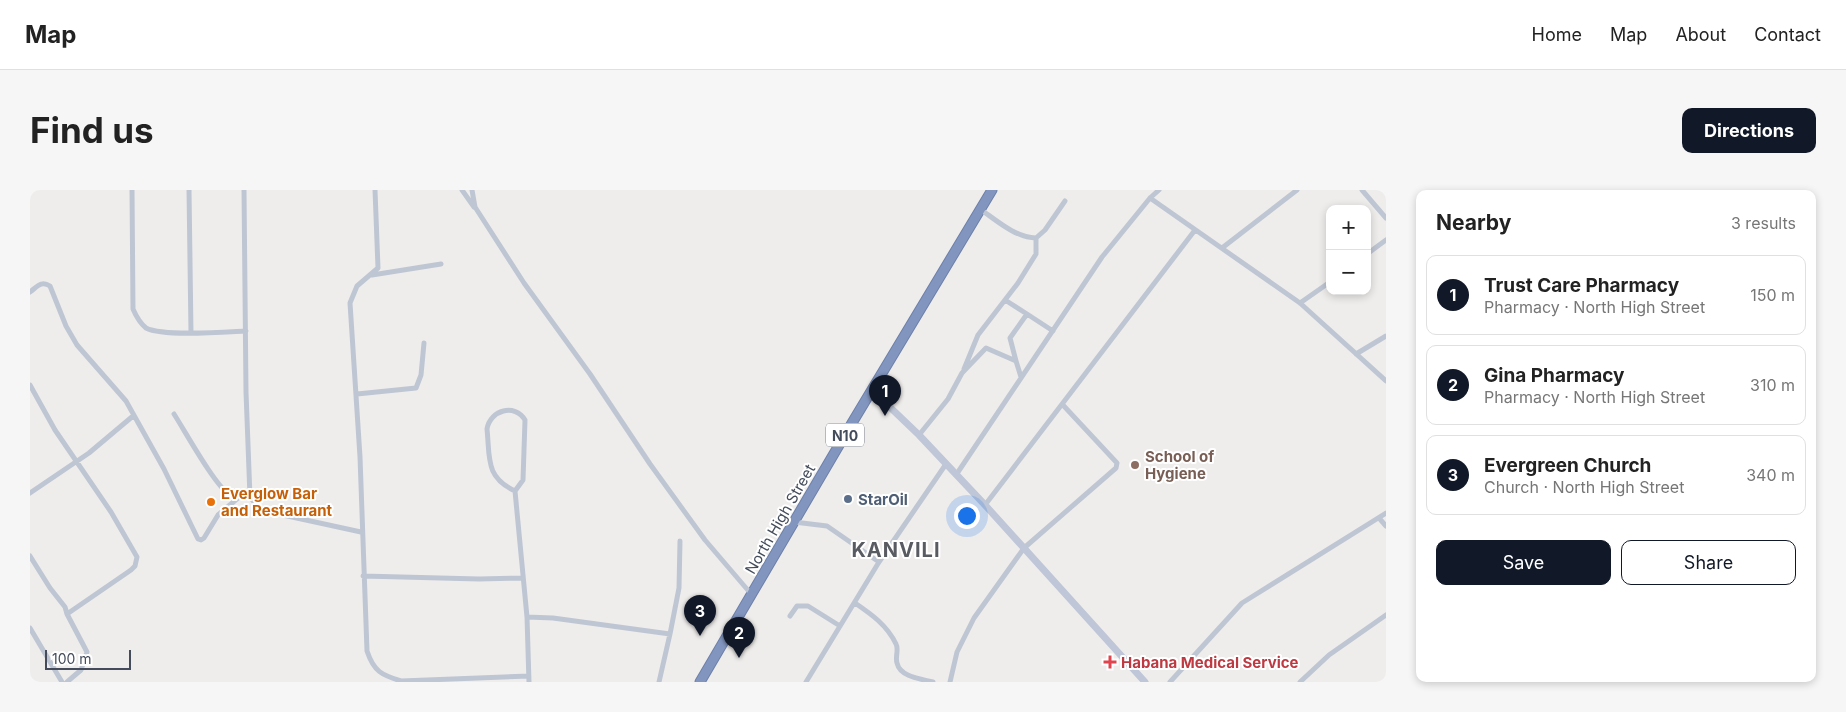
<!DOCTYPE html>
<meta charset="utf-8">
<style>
body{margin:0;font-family:Inter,sans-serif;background:#f6f6f6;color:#222}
.controls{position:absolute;right:15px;top:15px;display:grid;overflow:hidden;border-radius:10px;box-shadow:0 2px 8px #0003}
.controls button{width:45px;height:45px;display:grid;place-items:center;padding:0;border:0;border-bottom:1px solid #e0e0e0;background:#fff;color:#222;font:25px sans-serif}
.scale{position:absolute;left:15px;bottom:12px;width:86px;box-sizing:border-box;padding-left:5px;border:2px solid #444c5b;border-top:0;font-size:14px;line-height:18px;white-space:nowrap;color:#444c5b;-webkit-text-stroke:4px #fff;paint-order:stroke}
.you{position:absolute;left:936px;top:325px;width:18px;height:18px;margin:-12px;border:4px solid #fff;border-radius:50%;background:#1a73e8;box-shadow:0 0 0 8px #1a73e833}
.badge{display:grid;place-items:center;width:32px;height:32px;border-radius:50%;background:#111827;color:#fff;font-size:16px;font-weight:700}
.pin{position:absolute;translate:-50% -41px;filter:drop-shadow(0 1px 2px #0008)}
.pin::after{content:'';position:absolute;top:26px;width:18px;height:15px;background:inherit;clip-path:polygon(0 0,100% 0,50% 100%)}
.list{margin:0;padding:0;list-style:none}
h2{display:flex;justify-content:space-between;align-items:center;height:65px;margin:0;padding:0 20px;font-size:21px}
h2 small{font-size:16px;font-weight:400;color:#767676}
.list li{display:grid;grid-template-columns:32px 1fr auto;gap:15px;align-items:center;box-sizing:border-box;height:80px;margin:0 10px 10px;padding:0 10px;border:1px solid #e0e0e0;border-radius:10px}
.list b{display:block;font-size:19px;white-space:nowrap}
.list p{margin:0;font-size:16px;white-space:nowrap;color:#767676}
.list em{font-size:16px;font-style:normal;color:#767676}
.actions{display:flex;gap:10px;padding:15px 20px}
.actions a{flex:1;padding:11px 0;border:1px solid #111827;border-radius:10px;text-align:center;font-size:18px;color:#111827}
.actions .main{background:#111827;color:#fff}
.map{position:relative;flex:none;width:1356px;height:492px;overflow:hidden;border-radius:10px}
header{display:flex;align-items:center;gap:30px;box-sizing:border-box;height:70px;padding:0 25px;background:#fff;border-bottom:1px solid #e0e0e0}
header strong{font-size:24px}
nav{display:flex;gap:28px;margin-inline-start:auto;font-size:18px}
.intro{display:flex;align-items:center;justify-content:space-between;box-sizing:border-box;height:120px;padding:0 30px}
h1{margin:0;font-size:35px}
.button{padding:12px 22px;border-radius:10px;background:#111827;color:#fff;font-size:18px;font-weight:700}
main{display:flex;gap:30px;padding:0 30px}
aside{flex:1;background:#fff;border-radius:10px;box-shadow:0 2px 8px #0003}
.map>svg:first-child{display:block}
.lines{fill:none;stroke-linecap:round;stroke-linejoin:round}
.highway-casing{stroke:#6d80aa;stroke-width:11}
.street{stroke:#bfc6d3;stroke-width:5}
.secondary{stroke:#bec6d7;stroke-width:7}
.highway{stroke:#8295be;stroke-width:9}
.education-dot{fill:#8d6e63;stroke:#fff;stroke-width:2}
.service-dot{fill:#5c6f8a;stroke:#fff;stroke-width:2}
.food-dot{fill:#e8710a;stroke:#fff;stroke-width:2}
.health-dot{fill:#e0444e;stroke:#fff;stroke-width:2}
.labels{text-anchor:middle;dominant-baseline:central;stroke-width:4;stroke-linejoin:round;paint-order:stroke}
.shield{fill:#fff;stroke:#7c828c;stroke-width:1}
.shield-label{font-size:14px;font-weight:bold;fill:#444c5b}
.education-label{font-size:15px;font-weight:bold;fill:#785e54;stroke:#fff;text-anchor:start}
.food-label{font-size:15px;font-weight:bold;fill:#c56008;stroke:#fff;text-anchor:start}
.service-label{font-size:15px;font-weight:bold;fill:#4e5e75;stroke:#fff;text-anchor:start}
.street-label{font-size:15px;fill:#444c5b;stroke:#fff}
.health-label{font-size:15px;font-weight:bold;fill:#be3a42;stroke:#fff;text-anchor:start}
.district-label{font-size:20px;font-weight:bold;letter-spacing:1px;fill:#595b62;stroke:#fff}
</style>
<header>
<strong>Map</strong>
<nav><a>Home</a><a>Map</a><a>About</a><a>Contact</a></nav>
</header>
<div class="intro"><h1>Find us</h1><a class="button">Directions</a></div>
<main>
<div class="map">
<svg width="1356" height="492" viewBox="0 0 1356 492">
<rect width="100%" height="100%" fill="#efedec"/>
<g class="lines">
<g class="highway-casing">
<path id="highway" d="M670 492 822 233 962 0"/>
</g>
<path class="street" d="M102 0 103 119C106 126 110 133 116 138 133 147 195 142 216 141
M159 0 161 143
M214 0 216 202 220 307 227 316 239 322 331 342
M345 0 348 78 327 96 320 113 330 267 337 461C344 482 352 485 371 491L499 486
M432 0 444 17
M442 0 445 17 494 93 560 184 620 274 675 350 722 405
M1332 0 1356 28
M1120 8 1270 113 1356 191
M950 19C966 30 986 48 1006 48L1015 40 1035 11
M1192 58 1267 0
M1337 64 1356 50
M342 85 411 74
M0 102C7 97 11 90 20 96L36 136 47 155 96 211 134 279 168 349 171 350 174 348 188 325 208 308
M975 110 997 124 980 148 986 171
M1270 113 1300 92
M997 124 1023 141
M1326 164 1356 146
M934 179 948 145 988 93 1006 64V48
M0 195 25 240 81 322 107 367 105 376 101 380 37 424
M327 204 386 198 391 185 394 153
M144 224C155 241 185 296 200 305 207 309 213 307 220 307
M889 245 918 209 932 183 956 158 986 171 991 187
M926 285 1072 67 1120 8 1129 0
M485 301C455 287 460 268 457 239 460 220 485 213 495 230L493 290 485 301 497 427 499 492
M0 303 59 263 103 226
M955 315 1165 40
M1349 328 1356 336
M764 332 797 336 849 372
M0 366 20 398 35 417 37 424 57 462 51 480 37 492
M333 386 449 389 493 388
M825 413C841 424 857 435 866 454 869 459 865 467 867 473 870 487 891 489 903 492
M760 426 767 416H778L810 436
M497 427 523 428 640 444 649 398 650 351
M0 438 32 492
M629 492 640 444
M776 492 849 372 916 274
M920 492 927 462 944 428 994 358 1086 278 1087 273 1032 214
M1140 492 1212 413 1356 323
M1270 492 1299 465 1356 425"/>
<path class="secondary" d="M842 200 889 245 955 315 1115 492"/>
<use href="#highway" class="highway"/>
</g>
<circle class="education-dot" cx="1105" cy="275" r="5"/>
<circle class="service-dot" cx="818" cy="309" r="5"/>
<circle class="food-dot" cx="181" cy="312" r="5"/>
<path class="health-dot" d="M1077.5 464.5h5v5h5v5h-5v5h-5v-5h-5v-5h5z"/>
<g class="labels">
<rect class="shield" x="796" y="233.5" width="38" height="23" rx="4"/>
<g class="shield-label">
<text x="815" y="245">N10</text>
</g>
<g class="education-label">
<text x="1115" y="266">School of<tspan x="1115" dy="17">Hygiene</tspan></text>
</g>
<g class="food-label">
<text x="191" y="303">Everglow Bar<tspan x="191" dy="17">and Restaurant</tspan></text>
</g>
<g class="service-label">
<text x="828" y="309">StarOil</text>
</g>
<g class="street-label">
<text transform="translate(750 329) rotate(-60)">North High Street</text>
</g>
<g class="health-label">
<text x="1091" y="472">Habana Medical Service</text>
</g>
<g class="district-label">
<text x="866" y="360">KANVILI</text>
</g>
</g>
</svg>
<div class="controls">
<button>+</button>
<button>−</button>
</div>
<div class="scale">100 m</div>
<div class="you"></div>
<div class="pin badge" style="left:855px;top:226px">1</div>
<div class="pin badge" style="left:709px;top:468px">2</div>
<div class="pin badge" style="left:670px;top:446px">3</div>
</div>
<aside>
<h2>Nearby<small>3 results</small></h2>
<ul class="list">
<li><span class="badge">1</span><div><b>Trust Care Pharmacy</b><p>Pharmacy · North High Street</p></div><em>150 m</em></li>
<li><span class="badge">2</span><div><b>Gina Pharmacy</b><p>Pharmacy · North High Street</p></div><em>310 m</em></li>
<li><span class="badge">3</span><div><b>Evergreen Church</b><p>Church · North High Street</p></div><em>340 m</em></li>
</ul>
<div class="actions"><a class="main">Save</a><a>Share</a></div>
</aside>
</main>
